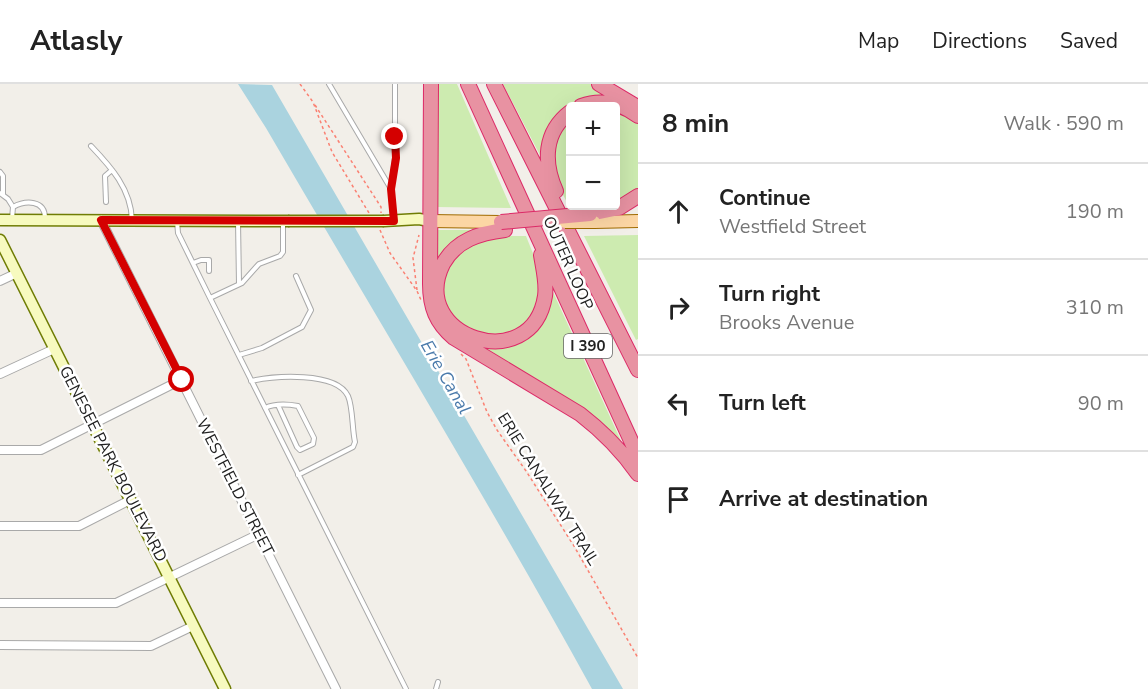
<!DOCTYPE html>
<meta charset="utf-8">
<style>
body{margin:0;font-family:"Nunito Sans",sans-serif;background:#f6f6f6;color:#222}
.controls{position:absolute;right:18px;top:18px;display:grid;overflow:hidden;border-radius:6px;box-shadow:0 6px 24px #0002}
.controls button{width:54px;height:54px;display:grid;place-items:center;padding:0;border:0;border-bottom:2px solid #e0e0e0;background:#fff;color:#222;font:30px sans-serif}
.stop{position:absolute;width:18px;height:18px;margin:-14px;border:4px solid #d40000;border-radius:50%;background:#fff}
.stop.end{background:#d40000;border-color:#fff;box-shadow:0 2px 6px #0008}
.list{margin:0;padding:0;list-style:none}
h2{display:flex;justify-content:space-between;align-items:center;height:78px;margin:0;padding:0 24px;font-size:26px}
h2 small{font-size:20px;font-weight:400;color:#767676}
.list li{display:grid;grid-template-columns:39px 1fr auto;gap:18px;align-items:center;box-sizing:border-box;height:96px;padding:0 24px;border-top:2px solid #e0e0e0}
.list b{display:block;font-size:22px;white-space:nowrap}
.list p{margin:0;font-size:20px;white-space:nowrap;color:#767676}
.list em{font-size:20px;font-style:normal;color:#767676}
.icon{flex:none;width:33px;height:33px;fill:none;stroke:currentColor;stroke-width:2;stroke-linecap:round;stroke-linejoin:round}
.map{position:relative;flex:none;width:638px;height:605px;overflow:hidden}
header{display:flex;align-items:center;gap:36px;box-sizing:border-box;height:84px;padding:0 30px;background:#fff;border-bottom:2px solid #e0e0e0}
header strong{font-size:28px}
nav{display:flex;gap:33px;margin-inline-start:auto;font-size:21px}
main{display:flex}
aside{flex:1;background:#fff}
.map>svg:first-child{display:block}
.grass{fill:#cdebb0}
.water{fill:#aad3df}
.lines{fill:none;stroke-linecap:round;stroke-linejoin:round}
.lane-casing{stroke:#a9a9a9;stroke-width:6}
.street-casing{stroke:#a9a9a9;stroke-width:10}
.secondary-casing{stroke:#707d05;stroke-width:13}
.primary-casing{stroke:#a06b00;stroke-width:14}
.highway-casing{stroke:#dc2a67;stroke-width:16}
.path{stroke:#fa8072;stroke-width:1.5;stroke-dasharray:3 3;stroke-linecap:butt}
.lane{stroke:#fff;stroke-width:4}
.street{stroke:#fff;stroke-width:8}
.secondary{stroke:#f7fabf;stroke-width:10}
.primary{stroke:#fcd6a4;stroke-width:12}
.highway{stroke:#e892a2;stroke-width:14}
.secondary-bridge-casing{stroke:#707d05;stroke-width:13;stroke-linecap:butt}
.primary-bridge-casing{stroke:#a06b00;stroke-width:14;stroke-linecap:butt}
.highway-bridge-casing{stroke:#dc2a67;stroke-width:16;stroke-linecap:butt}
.secondary-bridge{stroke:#f7fabf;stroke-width:10}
.primary-bridge{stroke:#fcd6a4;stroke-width:12}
.highway-bridge{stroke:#e892a2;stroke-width:14}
.route{stroke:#d40000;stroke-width:8}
.labels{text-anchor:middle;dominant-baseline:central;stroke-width:5;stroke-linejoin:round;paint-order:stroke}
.shield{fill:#fff;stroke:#646464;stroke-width:1.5}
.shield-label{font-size:15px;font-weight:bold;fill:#222}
.street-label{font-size:16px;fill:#222;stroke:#fff}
.water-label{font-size:18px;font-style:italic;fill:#4a7aab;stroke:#fff}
</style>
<header>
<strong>Atlasly</strong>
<nav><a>Map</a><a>Directions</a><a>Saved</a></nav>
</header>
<main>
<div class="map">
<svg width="638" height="605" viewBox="0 0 638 605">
<rect width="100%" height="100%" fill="#f2efe9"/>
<path class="grass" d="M435 0H457L511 124 436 123Z
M503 0H592L618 14 578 19 572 22 545 71 541 73Z
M616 24 638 37V106L616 121Z
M570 33V122H614L570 124 560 105 551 68 567 36Z
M436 146H481L433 184Z
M638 151V255L636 256 584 152Z
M504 152H526L538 182 542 213 527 239 504 252 478 251 451 233 444 215 443 193 452 174 459 167 480 157Z
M551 207 553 208 627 370 479 264 480 261 520 255Z"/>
<path class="water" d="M238 0 272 1 623 605H592C488 416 375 231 266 44Z"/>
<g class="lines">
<g class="lane-casing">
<path id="lane" d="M329 0 391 105
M91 62C111 83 131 105 132 136
M0 88 3 92V111
M0 109 8 115 13 123
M106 118 105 92 112 86
M393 134 391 105 395 74V0
M12 135 13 123C26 116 45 116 45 134
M177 137 178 149 210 214 242 199 259 180 280 172 283 168V137
M238 137 239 200
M193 179 201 176H209V187
M210 214 406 605
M239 271 262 264 302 243 311 226 296 192
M251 297C274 292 336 287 348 312 353 323 352 345 355 358L353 363 298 391
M265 324C276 319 287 320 298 322L314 354 313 360 300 366 297 363 278 321
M436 605 438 598"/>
</g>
<g class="street-casing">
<path id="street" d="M101 136 336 605
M0 197 17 189
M0 290 54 265
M0 366H41L181 296
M0 442H79L130 416
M0 519H116L259 450
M0 561 151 562 193 542"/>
</g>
<g class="secondary-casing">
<path id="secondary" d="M0 136 288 137
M384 137 419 135 430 137
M0 156 225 605"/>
</g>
<g class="primary-casing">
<path id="primary" d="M430 137 501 138
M594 138 638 137"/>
</g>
<g class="highway-casing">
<path id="highway" d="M431 0 430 200C430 223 436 239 454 254L580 330C602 347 622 367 638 390
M468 0 638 372
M494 0 638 286
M599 0 634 21
M581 22C601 15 621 19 638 32
M556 107C543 78 544 48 570 28
M590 130 619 124 638 112
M505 146C480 149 456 156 443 180 407 253 532 294 545 212 547 199 543 184 541 171"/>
</g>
<path class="path" d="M300 0 313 18 332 68 369 129
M315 21 381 123V129
M380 146 390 169 417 207 421 216
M417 206 413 174 419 151
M461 270 466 275 487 328 497 346 526 387 574 462 638 574"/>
<use href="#lane" class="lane"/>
<use href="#street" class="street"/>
<use href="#secondary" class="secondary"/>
<use href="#primary" class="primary"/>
<use href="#highway" class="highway"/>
<g class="secondary-bridge-casing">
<path id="secondary-bridge" d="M288 137H384"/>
</g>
<g class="primary-bridge-casing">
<path id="primary-bridge" d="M565 138H594"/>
</g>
<g class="highway-bridge-casing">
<path id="highway-bridge" d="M501 138 590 130"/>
</g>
<use href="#secondary-bridge" class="secondary-bridge"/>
<use href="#primary-bridge" class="primary-bridge"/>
<use href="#highway-bridge" class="highway-bridge"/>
</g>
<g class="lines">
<path class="route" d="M182 296 101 136 394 137 391 105 396 74 395 53"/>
</g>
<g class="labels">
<rect class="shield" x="564" y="250" width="48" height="24" rx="4.5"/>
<g class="shield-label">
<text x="588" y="262">I 390</text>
</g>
<g class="street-label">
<text transform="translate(568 179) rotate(66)">OUTER LOOP</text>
<text transform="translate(113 380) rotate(63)">GENESEE PARK BOULEVARD</text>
<text transform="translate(235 403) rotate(63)">WESTFIELD STREET</text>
<text transform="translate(548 405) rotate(58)">ERIE CANALWAY TRAIL</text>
</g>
<g class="water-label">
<text transform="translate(446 293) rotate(60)">Erie Canal</text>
</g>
</g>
</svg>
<div class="controls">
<button>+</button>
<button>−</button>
</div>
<div class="stop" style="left:182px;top:296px"></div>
<div class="stop end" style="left:395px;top:53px"></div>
</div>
<aside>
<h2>8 min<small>Walk · 590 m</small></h2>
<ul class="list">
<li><svg class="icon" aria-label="ahead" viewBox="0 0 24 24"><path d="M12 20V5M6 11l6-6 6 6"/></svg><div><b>Continue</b><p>Westfield Street</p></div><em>190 m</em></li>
<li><svg class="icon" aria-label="right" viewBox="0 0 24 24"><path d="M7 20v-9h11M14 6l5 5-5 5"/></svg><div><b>Turn right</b><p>Brooks Avenue</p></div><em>310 m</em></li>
<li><svg class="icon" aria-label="left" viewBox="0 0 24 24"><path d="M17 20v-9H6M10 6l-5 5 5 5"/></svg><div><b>Turn left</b></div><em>90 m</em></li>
<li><svg class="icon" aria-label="arrive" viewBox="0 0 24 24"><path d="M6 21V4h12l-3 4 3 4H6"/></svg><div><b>Arrive at destination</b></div></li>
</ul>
</aside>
</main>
